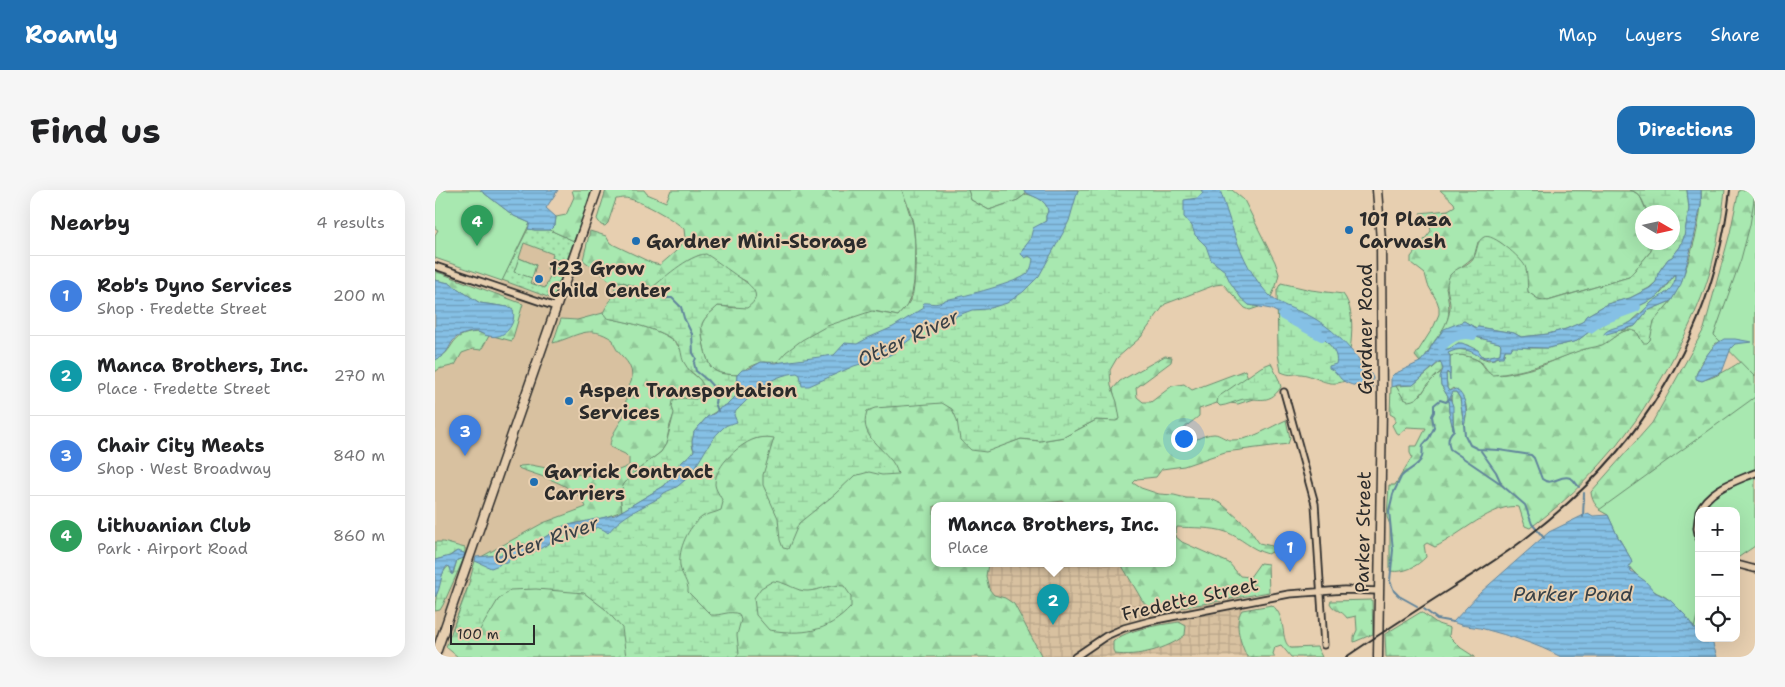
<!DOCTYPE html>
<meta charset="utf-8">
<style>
body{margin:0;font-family:"Shantell Sans",sans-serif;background:#f6f6f6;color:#202124}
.controls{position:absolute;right:15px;bottom:15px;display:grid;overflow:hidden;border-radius:10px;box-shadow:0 5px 20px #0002}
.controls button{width:45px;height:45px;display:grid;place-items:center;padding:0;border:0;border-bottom:1px solid #e0e0e0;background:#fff;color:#202124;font:25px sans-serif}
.compass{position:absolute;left:1200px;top:15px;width:45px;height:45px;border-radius:50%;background:#fff;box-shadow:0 5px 20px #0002;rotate:99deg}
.scale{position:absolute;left:15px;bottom:12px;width:85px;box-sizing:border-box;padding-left:5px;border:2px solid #2b2b2b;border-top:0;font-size:14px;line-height:18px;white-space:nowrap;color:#2b2b2b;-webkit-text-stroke:4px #e7cfb0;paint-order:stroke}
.you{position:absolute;left:748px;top:248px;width:18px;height:18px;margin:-12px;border:4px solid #fff;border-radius:50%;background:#1a73e8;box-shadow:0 0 0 8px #1a73e833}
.badge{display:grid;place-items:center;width:32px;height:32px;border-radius:50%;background:#1f6fb2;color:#fff;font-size:16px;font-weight:700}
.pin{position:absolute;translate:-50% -41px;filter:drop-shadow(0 1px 2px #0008)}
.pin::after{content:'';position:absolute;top:26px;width:18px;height:15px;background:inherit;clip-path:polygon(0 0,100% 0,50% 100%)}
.popup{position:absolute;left:496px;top:312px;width:245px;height:65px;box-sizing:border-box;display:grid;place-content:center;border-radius:10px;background:#fff;filter:drop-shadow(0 1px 4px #0005);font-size:16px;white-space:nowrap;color:#757577}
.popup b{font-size:19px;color:#202124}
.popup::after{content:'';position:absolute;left:50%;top:100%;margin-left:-10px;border:10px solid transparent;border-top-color:#fff}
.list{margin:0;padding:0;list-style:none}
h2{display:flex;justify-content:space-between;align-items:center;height:65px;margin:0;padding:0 20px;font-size:21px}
h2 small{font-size:16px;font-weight:400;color:#757577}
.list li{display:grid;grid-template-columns:32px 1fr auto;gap:15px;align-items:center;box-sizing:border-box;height:80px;padding:0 20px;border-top:1px solid #e0e0e0}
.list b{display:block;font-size:19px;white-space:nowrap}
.list p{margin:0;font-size:16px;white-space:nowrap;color:#757577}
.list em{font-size:16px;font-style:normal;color:#757577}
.icon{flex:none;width:28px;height:28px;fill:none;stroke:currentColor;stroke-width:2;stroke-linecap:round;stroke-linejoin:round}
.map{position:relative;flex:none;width:1320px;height:467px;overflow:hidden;border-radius:15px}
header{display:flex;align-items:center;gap:30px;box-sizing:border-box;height:70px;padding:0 25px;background:#1f6fb2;color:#fff}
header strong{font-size:24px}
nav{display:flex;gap:28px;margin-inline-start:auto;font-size:18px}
.intro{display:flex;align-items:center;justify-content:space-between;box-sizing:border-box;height:120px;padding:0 30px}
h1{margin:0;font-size:35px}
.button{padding:12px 22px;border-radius:15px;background:#1f6fb2;color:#fff;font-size:18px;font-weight:700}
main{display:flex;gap:30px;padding:0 30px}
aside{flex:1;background:#fff;border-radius:15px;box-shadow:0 5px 20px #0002}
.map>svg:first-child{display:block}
.built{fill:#d8c1a0}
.industrial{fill:url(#industrial-grid)}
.grass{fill:url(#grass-dots);stroke:#6a8a6e}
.forest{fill:url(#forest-firs);stroke:#6a8a6e}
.wetland{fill:url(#wetland-marsh);stroke:#6a8a6e}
.park{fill:#a8e8b0;stroke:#6a8a6e}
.water{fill:url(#water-rules);stroke:#61849b;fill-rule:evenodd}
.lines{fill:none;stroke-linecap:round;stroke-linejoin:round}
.stream{stroke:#61849b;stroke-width:2}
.river{stroke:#85c0e5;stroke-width:10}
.street-casing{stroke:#2b2b2b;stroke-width:9}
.secondary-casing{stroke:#2b2b2b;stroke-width:11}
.street{stroke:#e7cfb0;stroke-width:5.5}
.secondary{stroke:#e7cfb0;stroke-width:8}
.rail{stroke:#2b2b2b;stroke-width:2}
.poi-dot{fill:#1f6fb2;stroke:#e7cfb0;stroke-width:2}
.labels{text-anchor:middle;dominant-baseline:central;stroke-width:4;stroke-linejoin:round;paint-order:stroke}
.poi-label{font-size:19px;font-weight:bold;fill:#2b2b2b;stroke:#e7cfb0;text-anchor:start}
.street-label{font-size:19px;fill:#2b2b2b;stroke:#e7cfb0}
.water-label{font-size:20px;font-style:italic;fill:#384147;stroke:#e7cfb0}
</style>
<header>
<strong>Roamly</strong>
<nav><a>Map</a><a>Layers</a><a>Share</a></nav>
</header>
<div class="intro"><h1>Find us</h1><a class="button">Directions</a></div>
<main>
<aside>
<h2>Nearby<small>4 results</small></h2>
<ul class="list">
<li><span class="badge" style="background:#3f7fe0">1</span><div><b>Rob's Dyno Services</b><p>Shop · Fredette Street</p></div><em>200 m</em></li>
<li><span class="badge" style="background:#0f9aa8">2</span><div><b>Manca Brothers, Inc.</b><p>Place · Fredette Street</p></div><em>270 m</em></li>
<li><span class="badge" style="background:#3f7fe0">3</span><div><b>Chair City Meats</b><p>Shop · West Broadway</p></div><em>840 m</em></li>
<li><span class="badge" style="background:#2e9e5b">4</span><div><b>Lithuanian Club</b><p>Park · Airport Road</p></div><em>860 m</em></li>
</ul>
</aside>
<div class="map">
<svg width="1320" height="467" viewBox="0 0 1320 467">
<defs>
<pattern id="industrial-grid" width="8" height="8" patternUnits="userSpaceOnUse" patternTransform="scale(1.25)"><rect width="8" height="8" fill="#d8c1a0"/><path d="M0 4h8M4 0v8" fill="none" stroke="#baa68a"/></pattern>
<pattern id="grass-dots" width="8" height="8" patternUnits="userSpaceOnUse" patternTransform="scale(1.25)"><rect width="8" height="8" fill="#a8e8b0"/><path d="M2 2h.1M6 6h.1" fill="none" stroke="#91c798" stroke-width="1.8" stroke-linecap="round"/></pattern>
<pattern id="forest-firs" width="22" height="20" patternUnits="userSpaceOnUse" patternTransform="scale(1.25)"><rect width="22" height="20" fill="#a8e8b0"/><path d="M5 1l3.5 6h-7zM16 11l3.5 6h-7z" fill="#91c798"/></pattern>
<pattern id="wetland-marsh" width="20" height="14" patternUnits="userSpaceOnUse" patternTransform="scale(1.25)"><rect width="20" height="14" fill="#a8e8b0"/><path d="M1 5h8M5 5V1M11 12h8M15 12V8" fill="none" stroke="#91c798"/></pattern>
<pattern id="water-rules" width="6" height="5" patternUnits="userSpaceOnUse" patternTransform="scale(1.25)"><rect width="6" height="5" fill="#85c0e5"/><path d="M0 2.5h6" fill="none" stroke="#6d9cba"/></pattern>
</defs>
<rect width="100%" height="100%" fill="#e7cfb0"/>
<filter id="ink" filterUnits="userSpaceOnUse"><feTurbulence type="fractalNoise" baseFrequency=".02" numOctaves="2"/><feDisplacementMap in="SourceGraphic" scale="10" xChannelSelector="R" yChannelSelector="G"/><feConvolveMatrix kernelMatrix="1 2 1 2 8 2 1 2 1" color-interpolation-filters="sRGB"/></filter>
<g filter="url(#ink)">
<path class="built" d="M93 39 100 40H115L151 58 148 70 179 94 181 100 178 106 168 123 142 130 126 129 128 150 146 142 170 144 178 150 184 164 191 168 194 173 197 184V192L192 200 189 223 175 250V257L190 264 194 268V276L163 288 144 284 151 317 108 333 46 367 7 467H0V421L5 420 8 415 31 360 24 355 0 352V170L9 166 53 115 67 90Z"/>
<path class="industrial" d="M553 374H686L707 410 717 423 804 407 807 420 804 425 807 457 812 467H607L579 414 570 408 559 405 554 399 551 386Z"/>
<path class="grass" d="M93 39 100 40H115L139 51 131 73 117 68 118 64 89 53 84 68 101 75 95 93 110 98 117 81 112 79 114 74 129 80 118 109 67 90Z"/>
<path class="forest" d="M137 0H158L139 51 115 40 120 35 121 27 131 25 139 7Z
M171 0H209L212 4 231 12 236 0H467L478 34 480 53 479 91 477 104 471 117 463 126 439 121 345 171C339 173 334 172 328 172 322 173 306 181 302 185 293 184 282 185 276 177 271 171 265 141 267 134 270 126 277 122 283 116L302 118 312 92 265 65 254 70 213 101 188 92 181 91 179 94 148 70 155 41 171 46 175 53 217 73 225 75 240 62 250 48 249 39C240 30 202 8 189 8 187 8 184 9 181 9L173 33 170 36 166 35 162 29Z
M533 0H588L591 4 583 10 554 20 536 10Z
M1005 0 1198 1 1205 6 1212 22H1208V52L1217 53 1216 61 1194 87 1112 111 1103 109 1093 102 1087 72 1065 52H1043L1039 67 1027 76 1011 97C1014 114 1017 128 1006 143 1004 147 1001 149 999 152 993 161 992 165 985 172L980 166 999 136 1004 124V117L1002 111 993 95 990 84 976 73V67L996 41 995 36 985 23 1013 20 1020 16 1019 13Z
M1266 0H1290C1287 27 1282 56 1275 82 1265 116 1249 148 1232 179 1222 196 1212 214 1201 230 1172 271 1135 309 1095 338L1090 336 1084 317C1059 312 1024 346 1000 357L992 353 989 355 991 367C981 377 970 383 955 381V335L952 327 954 295H960L977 267 975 263V256H982L991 238 972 237 964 244 961 243 957 235 960 232V227L955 224 956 197 961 196 969 209 986 205 995 191 1006 182V195L1013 207 1014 222 1018 238C1020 227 1014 209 1017 202H1021L1025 208 1029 235C1034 217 1032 210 1018 198L1014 201 1012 198 1011 184 1013 183 1015 185V166C1023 163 1042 167 1047 174 1050 178 1052 182 1058 184 1066 187 1090 180 1099 178 1114 174 1128 166 1142 161 1152 158 1162 157 1171 152 1178 149 1186 140 1195 140 1197 140 1200 141 1202 142L1206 149 1215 150C1216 144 1216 137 1219 131 1222 123 1231 118 1236 111 1251 88 1269 27 1266 0Z
M1304 0H1320V153H1281L1266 173 1261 185 1263 190C1278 192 1307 170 1320 163V268L1260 297 1264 362V441L1259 438 1173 325C1163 319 1157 313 1156 302L1217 233 1269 139 1295 43Z
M0 81 88 114 77 151 58 146 72 141 73 117 45 113 14 93 0 90Z
M168 123 173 128C192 132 233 140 244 157 249 164 250 176 256 182 266 191 276 196 261 209L245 208 235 235 231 254 226 262 200 282 189 294 185 308 187 321 168 328 129 336 105 350 64 365 46 367 108 333 151 317C144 295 103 286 83 278L85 276 96 275 163 288 194 276V268L190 264 175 257C175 245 184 236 189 225 192 217 190 209 192 201 193 196 197 193 197 187 197 168 181 167 178 150 154 133 141 147 118 153L126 129 142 130Z
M43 142 54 146 46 160 38 159 27 163 20 175 4 179 0 182V170C23 160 11 144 43 142Z
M1023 145 1037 146 1064 153 1066 155 1065 164C1060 165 1054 168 1049 167 1045 165 1044 161 1041 159 1027 151 1023 155 1011 160L1009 159C1010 151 1016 147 1023 145Z
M730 166 737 167 736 172 701 198 702 207 708 212H716L737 196 749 194 757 200 810 180 821 208 803 214 785 212 764 219V226C755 234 741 241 742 254 757 255 766 244 779 244 785 244 790 250 797 250 815 251 835 237 851 230L855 248 853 254 790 262 749 276 727 279 721 287 702 289 698 293 706 298 724 304 739 305 751 308 776 309 787 314 813 337 824 353 837 356 841 360 833 364C815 359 807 348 791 342 778 337 756 338 742 337L740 346 747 352 794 373 805 386 815 387 825 373 833 374 834 402 717 423 707 410 686 374H737V316H635L628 311 604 314 603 316H499V374H553L551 386 554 399 559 405 570 408 579 414 607 467H23L11 457 32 399 99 382 283 260 494 196 563 257 586 249 605 251 629 247 661 230 684 229 678 199 685 191Z
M937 410 938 444 919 452V447L922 440 921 426 912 428C906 419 899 422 895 413L896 411Z
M837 415C853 428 844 451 856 458L882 457 887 467H856L846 455 840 457 838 464 840 467H812C806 454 798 433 807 420Z
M986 422 1003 434 1015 438 1014 446 1026 458 1040 467H951L950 444Z
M744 432 751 436 750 445C733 459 702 467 680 464L678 460V452C691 439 725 435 744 432Z"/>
<path class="wetland" d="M467 0H533L536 10 554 20 583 10 591 4C601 6 612 11 613 21L611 26V31L602 37 608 45 631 0H797L809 10 840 72 844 84 841 96 836 107 799 98 814 115 824 117 815 120 810 118 788 94 780 95 730 114 706 147 682 168 675 180 676 196 682 212 685 229 681 231 661 230 629 247 605 251 586 249 551 262 536 260 525 250 522 230 517 219 507 213 440 218 432 221C422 252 457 259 463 284L447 285 434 282 419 286 400 304 364 333 353 359 348 358 345 350 343 328 328 295V285L339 248C334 247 328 247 323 248 306 252 280 275 280 294 280 299 286 307 288 312L286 320C280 323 272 324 267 327 253 337 243 359 245 376 246 385 254 392 253 402L276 425C286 426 294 420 304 424L306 430 302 445 304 464 300 467H191L187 438 170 419 149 403 101 399 75 400 63 410 43 443C31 447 26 449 18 438L32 400 40 371H61L125 341 168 332 236 298 325 191 351 162 367 150 392 136 437 121 463 126C469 119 476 112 478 103 481 87 481 50 478 33 476 22 471 11 467 0Z
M1194 0H1252L1254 19 1249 47 1245 57 1237 67 1233 69 1225 80 1221 92 1214 98 1195 108 1172 114 1151 126 1148 132 1131 139 1113 144 1086 147 1079 143 1043 137 1041 138 1029 131 1020 135 980 185 959 184C971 180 987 174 994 162 996 158 998 153 1001 149 1008 140 1014 130 1015 118 1016 107 1008 97 1015 85 1021 77 1034 76 1039 67 1043 60 1041 51 1049 47 1057 42 1086 68 1090 76 1093 83 1092 94 1093 102L1103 109 1113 111 1194 87 1216 61 1217 53 1238 52V22H1212C1208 12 1206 2 1194 0Z
M271 64C281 70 289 77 298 83 310 92 333 103 312 118L283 116C277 122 270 126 267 134 265 141 271 171 276 177 282 185 293 184 302 185L301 198 305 202 293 214 272 227 259 242 257 255 259 261 246 273 237 287 229 296 187 321 185 303 189 294 200 282 226 262 231 254 239 223 237 217 238 211 245 208 261 209 267 204 269 198C266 186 255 184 250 174 246 169 247 161 244 156 233 140 191 132 172 128L168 123C172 113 182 106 179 94L181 91C192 92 202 99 213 101 227 90 253 65 271 64Z
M1240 84V92L1235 100 1218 112 1186 141 1200 136 1212 121 1236 111 1219 131 1215 150 1212 153H1208L1202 142C1200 141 1197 140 1195 140 1185 140 1176 151 1167 155 1159 158 1149 158 1141 162 1114 172 1088 183 1058 185 1052 181 1051 178 1047 173 1041 167 1023 163 1015 166L1013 163 1021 159 1036 161 1047 168 1053 170 1059 169 1069 165 1070 160 1080 156 1093 158H1114L1142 151 1159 138 1169 127 1192 122 1222 107 1227 102Z
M846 93 876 100 908 104C924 124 914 167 910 191 891 198 883 186 866 184 857 183 858 187 846 182L843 164 842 100Z
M1006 171 1008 180C1003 184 998 188 995 192 988 200 985 210 973 211L969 209 961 196 978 195Z
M836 173 844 190 846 197C833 218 820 205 805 210 798 212 793 215 785 216L782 213 783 207 826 177Z
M0 352H8L30 358V365L29 363 20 362 15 366 0 370Z
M29 368 8 415 5 420 0 421C0 410 4 382 14 376L18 384 22 370Z
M338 391C352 392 362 402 373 401 387 400 393 394 409 396L416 406V417C392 443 367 445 334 440L321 425 319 408 326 398Z"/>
<path class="park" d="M0 0H45L79 26 95 33 67 91 0 68V45L3 40 0 38Z
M1320 3V187L1279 145 1306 69 1315 35Z
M84 68 101 75 97 88 79 82Z
M1320 207V356L1301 369V321H1264V418L1259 438C1252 428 1243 417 1233 409 1229 405 1223 404 1219 401 1214 397 1196 380 1194 376L1196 369 1183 347 1173 325 1164 320Z"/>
<path class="water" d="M45 0H123L111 18 121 27 120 35 115 40H100L93 39 95 33 79 26Z
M588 0H643L634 31 628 43 604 86 588 102 572 113 552 119 537 120 498 135 481 145 455 165 419 176 374 196H367L365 185 362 183C335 185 320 202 301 221L299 225 302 232C297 234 292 234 288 238 270 253 263 282 243 296 239 299 234 300 229 303 227 305 226 307 224 308 206 318 186 326 173 343L169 340 162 337 154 342 151 338 133 342 103 360 76 368 74 369 73 373 67 372 64 375 56 378 40 371 41 367 64 365 105 350 129 336 180 325 229 296 237 287 246 273 259 261 257 252 259 242 272 227 280 223 283 219 293 214 305 202 301 198 302 185 307 180 314 179 326 172 340 173 399 165 410 153 422 154 433 148 458 137 489 118 488 113C493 112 499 115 504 113 508 112 510 109 514 109 527 107 584 92 592 84 596 80 597 75 598 69L594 66 590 68 586 64 588 59 595 50 598 38 611 31V26L613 21C611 7 596 8 588 0Z
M766 0H785C797 36 807 78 835 106 846 117 869 121 882 130 904 143 920 165 936 184L938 188V199C929 197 913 196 906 189 902 184 900 181 894 178V176L901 174C906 156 875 138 861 131L854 134 849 126 836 119 814 115 806 108 795 92 790 81 776 70 771 56 760 45 757 36 749 27V10L762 8 768 3Z
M1252 0H1266V15L1259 48 1246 94 1236 111 1212 121 1200 136 1168 145C1174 136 1187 138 1196 132 1204 127 1210 119 1216 113 1227 104 1241 101 1240 84L1222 107 1192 122 1169 127 1159 138 1142 151 1114 158 1077 157 1076 160H1070L1068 167H1062L1059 169C1039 170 1036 152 1013 163L1015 166V190L1014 184 1012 182 1011 184 1012 198 1014 201 1021 199C1033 208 1032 223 1029 236L1025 208 1021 202H1018L1015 208 1018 216V239L1014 222 1013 207 1006 195 1005 187 1008 179 1005 171 978 195H963L956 197V187L959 184 985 172 993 163 997 155 1009 139 1029 131 1041 138 1043 137 1079 143 1086 147 1113 144 1131 139 1147 132 1151 126 1172 114 1195 108 1215 98 1221 92 1223 83 1233 69 1237 67 1245 57 1249 47 1254 19ZM1023 145 1037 146 1064 153 1066 155 1065 164 1050 167 1047 166 1043 160 1027 153H1023L1014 159H1009C1009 151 1016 146 1023 145Z
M0 90 14 93 45 113 73 117 78 120C82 134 69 150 54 146 50 146 47 143 43 142 37 141 29 144 24 146 13 151 17 163 0 170Z
M1289 149H1300L1317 152 1300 154 1296 158 1287 182 1267 191 1261 189V185C1268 171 1275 156 1289 149Z
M1153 323 1158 326 1173 325 1183 347 1196 369 1197 372 1194 376 1196 381 1210 391 1220 402 1235 410 1251 426 1259 438 1264 441V448H1276L1282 467H1126C1102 454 1075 446 1049 439 1038 436 1028 437 1018 432L1046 402 1114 342Z
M22 361 29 363 30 365 29 368 22 370 17 385 15 377 12 376C4 386 7 397 0 407V370L15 366Z"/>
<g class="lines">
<path class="stream" d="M227 104 231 108H237L246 117 249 128 257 144 258 163 261 168 259 173 261 181 272 190 282 201 280 213 283 221
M1018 235 1019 240C1013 245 1012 251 1015 259L1062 291 1090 315 1097 334 1109 348
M1029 235 1030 245 1035 255 1043 259 1064 260 1096 265 1099 268 1107 289C1117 297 1125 284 1135 288 1139 289 1141 294 1144 297
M1046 261 1061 282 1066 293
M1148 327 1149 303
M982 416 964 406 959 401 955 391 958 360 954 321 958 304 966 287C972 279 984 277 987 267 988 263 987 259 988 255L994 248 999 238 997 226 999 222V215L1005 210 1011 212 1014 209
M989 419 1002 429 1018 432"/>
<path class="river" d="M848 125 887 146
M1155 138 1166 130 1201 117
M1007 156C1015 147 1026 142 1038 145"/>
<g class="street-casing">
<path id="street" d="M0 76 121 117
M849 202 880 314 889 455
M1264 321C1274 299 1299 292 1320 283
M1264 322 1262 338 1264 348
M1301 374 1320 379
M640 467 671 446 689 438 715 431 854 404 909 400 944 401"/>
</g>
<g class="secondary-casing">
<path id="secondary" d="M942 0 946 50 947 218 943 467
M0 466 162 0"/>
</g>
<use href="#street" class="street"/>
<use href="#secondary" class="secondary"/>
<path class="rail" d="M911 467C946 443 982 420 1018 397 1043 381 1068 366 1091 348 1205 261 1279 144 1295 0"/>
</g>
</g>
<g class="poi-dot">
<circle cx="914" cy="40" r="5"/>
<circle cx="201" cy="51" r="5"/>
<circle cx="104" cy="89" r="5"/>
<circle cx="134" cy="211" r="5"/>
<circle cx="99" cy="292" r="5"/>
</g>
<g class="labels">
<g class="poi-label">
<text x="924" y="29">101 Plaza<tspan x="924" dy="22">Carwash</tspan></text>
<text x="211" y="51">Gardner Mini-Storage</text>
<text x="114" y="78">123 Grow<tspan x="114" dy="22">Child Center</tspan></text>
<text x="144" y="200">Aspen Transportation<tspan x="144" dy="22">Services</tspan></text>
<text x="109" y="281">Garrick Contract<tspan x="109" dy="22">Carriers</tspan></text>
</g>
<g class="street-label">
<text transform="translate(930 139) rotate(-90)">Gardner Road</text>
<text transform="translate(928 342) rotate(-89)">Parker Street</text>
<text transform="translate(755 409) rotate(-13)">Fredette Street</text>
</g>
<g class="water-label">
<text transform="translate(473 148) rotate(-25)">Otter River</text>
<text transform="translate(111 350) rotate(-19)">Otter River</text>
<text x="1138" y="404">Parker Pond</text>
</g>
</g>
</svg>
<div class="controls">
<button>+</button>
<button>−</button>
<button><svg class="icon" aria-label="locate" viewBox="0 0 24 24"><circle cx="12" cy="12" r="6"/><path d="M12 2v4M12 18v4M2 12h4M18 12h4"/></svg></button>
</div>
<svg class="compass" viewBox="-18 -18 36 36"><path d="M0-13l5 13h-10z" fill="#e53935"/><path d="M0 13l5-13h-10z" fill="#757577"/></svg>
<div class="scale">100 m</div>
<div class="you"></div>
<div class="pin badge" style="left:855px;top:382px;background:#3f7fe0">1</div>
<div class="pin badge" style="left:618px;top:435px;background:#0f9aa8">2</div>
<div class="popup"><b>Manca Brothers, Inc.</b>Place</div>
<div class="pin badge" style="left:30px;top:266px;background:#3f7fe0">3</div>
<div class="pin badge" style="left:42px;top:56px;background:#2e9e5b">4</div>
</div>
</main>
